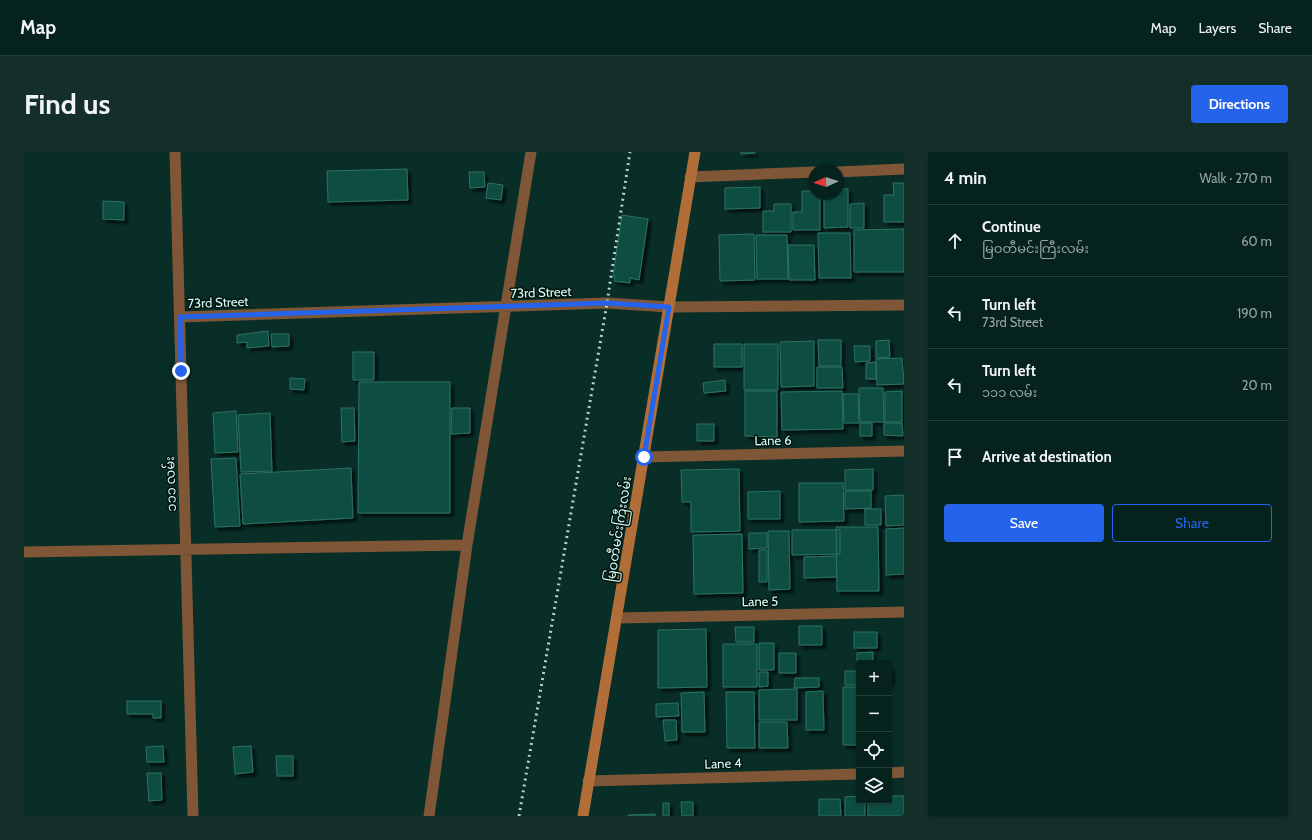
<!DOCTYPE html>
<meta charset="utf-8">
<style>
body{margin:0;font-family:Cabin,"Noto Sans Myanmar",sans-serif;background:#142f2a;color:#f1f3f6}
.controls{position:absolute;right:12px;bottom:12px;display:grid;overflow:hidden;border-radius:4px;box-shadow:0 1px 3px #0004}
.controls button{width:36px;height:36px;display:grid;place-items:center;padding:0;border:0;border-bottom:1px solid #273f3b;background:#06221d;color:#f1f3f6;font:20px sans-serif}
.compass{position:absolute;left:784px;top:12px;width:36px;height:36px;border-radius:50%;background:#06221d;box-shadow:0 1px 3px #0004;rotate:267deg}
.stop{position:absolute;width:12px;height:12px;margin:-9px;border:3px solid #2563eb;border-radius:50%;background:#fff}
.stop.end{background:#2563eb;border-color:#fff;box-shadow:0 1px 4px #0008}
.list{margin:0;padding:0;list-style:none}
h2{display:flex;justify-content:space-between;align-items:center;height:52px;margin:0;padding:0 16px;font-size:17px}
h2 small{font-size:13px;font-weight:400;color:#98a4a4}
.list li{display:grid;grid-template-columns:26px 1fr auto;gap:12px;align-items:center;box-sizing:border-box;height:72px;padding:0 16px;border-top:1px solid #273f3b}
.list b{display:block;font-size:15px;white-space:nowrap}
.list p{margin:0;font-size:13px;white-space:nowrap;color:#98a4a4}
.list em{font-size:13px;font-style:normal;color:#98a4a4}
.actions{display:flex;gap:8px;padding:12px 16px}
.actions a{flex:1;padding:9px 0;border:1px solid #2563eb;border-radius:4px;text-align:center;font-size:14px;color:#2563eb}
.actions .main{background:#2563eb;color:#fff}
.icon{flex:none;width:22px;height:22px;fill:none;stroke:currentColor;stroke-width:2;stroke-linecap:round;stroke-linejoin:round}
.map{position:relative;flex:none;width:880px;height:664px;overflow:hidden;border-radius:4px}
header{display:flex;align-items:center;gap:24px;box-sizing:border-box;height:56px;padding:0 20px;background:#06221d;border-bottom:1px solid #273f3b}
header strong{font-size:19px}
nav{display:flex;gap:22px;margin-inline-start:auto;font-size:14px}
.intro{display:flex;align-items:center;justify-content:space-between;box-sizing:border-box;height:96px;padding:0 24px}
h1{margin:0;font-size:28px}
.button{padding:10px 18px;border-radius:4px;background:#2563eb;color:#fff;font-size:14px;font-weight:700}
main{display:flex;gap:24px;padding:0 24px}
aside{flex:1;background:#06221d;border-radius:4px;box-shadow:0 1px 3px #0004}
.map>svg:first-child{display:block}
.building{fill:#0e4d42;stroke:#2c7264;filter:url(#shadow)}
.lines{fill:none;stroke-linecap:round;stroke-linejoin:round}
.minor{stroke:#7f5636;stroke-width:11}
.tertiary{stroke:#7f5636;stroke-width:11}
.secondary{stroke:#b16e39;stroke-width:11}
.rail{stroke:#b2d4cc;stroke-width:3;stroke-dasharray:2 4;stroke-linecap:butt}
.route{stroke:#2563eb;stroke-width:5}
.labels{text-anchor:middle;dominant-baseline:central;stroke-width:3;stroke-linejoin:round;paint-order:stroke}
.street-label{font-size:13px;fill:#dafcf3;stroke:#001510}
</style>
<header>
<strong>Map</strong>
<nav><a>Map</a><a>Layers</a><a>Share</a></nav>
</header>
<div class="intro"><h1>Find us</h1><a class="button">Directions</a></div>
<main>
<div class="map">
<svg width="880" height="664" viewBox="0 0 880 664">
<defs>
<filter id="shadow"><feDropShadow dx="3.5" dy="3.5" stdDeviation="1" flood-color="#0009"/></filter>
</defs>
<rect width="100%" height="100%" fill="#082e27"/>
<path class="building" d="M717 0H731V1L717 2Z
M383 17 384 48 304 50 303 19Z
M445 20H460L461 35 446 36Z
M464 31 479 33 477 48 462 46Z
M869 31H880V70H860V43H870Z
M736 35V56L701 57V36Z
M814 37H824V75L800 76V42H814Z
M778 39H790V42H796V78H769V60H778Z
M79 49 100 50V68L79 67Z
M840 51V76H826V52Z
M750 52H767V80H739V59H750Z
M598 63 624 67 615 128 606 126V131L590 129 591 124H589Z
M880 77V120H830V78Z
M794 81H826L827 126H795Z
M730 82 731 128 696 129 695 83Z
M732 83H763L764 127H733Z
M764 93H790L791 128H765Z
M244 179 245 194 223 196V190L213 191V183Z
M247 182H265V194L248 195Z
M794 188H817V214H795Z
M865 188 866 205 852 206V189Z
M790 189V234L757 235 756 190Z
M690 192H718V215H690Z
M720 192H754V238H720Z
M830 194H846V209L831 210Z
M329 200H350V228H329Z
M878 206 880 232 853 233 852 207Z
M852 210V227H842V211Z
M793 215H818L819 236H793Z
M266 226 281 227 280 238 266 237Z
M701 228 702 239 680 241 679 231Z
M335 230H426V361H334Z
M835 236H859L860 270H836Z
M721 239H753V285L721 284Z
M818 239 819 277 758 278 757 240Z
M878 239V270H861V240Z
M819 242H834L835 271H820Z
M317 256H330L331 289 318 290Z
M428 256H446V281L427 282Z
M212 259 214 300 191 301 189 261Z
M246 261 248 319 217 320 214 263Z
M836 271H848V284H836Z
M860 271H878L879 284 860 283Z
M673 272H690V289H673Z
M212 306 216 374 191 375 187 307Z
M327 316 329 366 219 372 216 322Z
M715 317 716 379 667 380V350H658L657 318Z
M849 317V338H821V318Z
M775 331H819L820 369 775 370Z
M756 339V367H724V340Z
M821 339H847V356L821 357Z
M880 343V373L862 374 861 344Z
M841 357H857V373H841Z
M812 375H854L855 439H813Z
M880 376V422L862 423V377Z
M768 378H816V402L768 403Z
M744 379H765L766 437 745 438Z
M725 381H743V396L725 397Z
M718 382 719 441 670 442 669 383Z
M735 398H743V430H735Z
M812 404 813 425 780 426V405Z
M775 474H798V493H775Z
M711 475H730V490H712Z
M682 477 683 535 634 536V478Z
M830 480H853V496H830Z
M735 491H750V518H735Z
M699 492H733V535H699Z
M849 500V511H835V514H833V501Z
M755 501H772V521H755Z
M865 515H867V531H865Z
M821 519H835V533H821Z
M735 520H744V534L735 535Z
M771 526H795V535L770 536Z
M819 535H835V593H819Z
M773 537V568H735V538Z
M799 539 800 578H782V540Z
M680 540 681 580H658L657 541Z
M702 540H730L731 596H703Z
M103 549H137V566H129V562H103Z
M654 551 655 564 632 565V552Z
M639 568H652L653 588 641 589Z
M735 570H763L764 596H735Z
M139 594 140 610H123L122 595Z
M227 594 229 620 211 622 209 595Z
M252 604H269V624H253Z
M123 621H137L138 648 125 649Z
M835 644V649H841V664H821V645Z
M865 644H880V664H844V649H865Z
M795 647H816L817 664H795Z
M657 650H669V664H658Z
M639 651H645V664H639Z
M631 662V664H604V663Z"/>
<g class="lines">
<path class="minor" d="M151 0 169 664
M814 20 880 17
M666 25 790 20
M156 165 583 151 645 155 880 153
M620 305 880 299
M0 400 443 393
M593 466 880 460
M405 664 443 393 507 0"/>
<path class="tertiary" d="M865 621 880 620
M564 629 835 622"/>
<path class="secondary" d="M559 664 671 0"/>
<path class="rail" d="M495 664 583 151 606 0"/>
</g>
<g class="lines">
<path class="route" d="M157 219 156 165 583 151 645 155 620 305"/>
</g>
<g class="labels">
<g class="street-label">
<text transform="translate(517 140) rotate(-2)">73rd Street</text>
<text transform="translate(194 150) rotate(-2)">73rd Street</text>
<text transform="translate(749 288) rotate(-1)">Lane 6</text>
<text transform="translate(146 332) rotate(-92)">၁၁၁ လမ်း</text>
<text transform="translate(594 377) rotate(-81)">မြဝတီမင်းကြီးလမ်း</text>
<text transform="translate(736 449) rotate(-1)">Lane 5</text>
<text transform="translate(699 611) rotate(-2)">Lane 4</text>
</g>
</g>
</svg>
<div class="controls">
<button>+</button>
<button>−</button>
<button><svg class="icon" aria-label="locate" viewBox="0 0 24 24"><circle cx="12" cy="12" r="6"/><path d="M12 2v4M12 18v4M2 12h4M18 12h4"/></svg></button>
<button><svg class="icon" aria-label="layers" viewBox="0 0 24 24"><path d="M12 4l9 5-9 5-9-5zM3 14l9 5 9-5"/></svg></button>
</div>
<svg class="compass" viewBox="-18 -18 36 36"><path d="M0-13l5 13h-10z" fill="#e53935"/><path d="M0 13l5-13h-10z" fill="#98a4a4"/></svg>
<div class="stop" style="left:620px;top:305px"></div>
<div class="stop end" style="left:157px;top:219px"></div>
</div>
<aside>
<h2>4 min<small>Walk · 270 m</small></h2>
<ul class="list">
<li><svg class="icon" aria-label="ahead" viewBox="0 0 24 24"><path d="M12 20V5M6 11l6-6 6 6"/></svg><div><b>Continue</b><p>မြဝတီမင်းကြီးလမ်း</p></div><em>60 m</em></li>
<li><svg class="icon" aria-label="left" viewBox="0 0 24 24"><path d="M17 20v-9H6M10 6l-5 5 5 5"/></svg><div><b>Turn left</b><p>73rd Street</p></div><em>190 m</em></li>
<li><svg class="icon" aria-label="left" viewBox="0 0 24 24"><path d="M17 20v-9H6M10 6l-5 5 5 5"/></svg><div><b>Turn left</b><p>၁၁၁ လမ်း</p></div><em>20 m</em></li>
<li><svg class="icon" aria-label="arrive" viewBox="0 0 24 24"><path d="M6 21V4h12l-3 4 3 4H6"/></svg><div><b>Arrive at destination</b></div></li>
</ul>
<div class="actions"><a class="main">Save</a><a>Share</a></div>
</aside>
</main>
